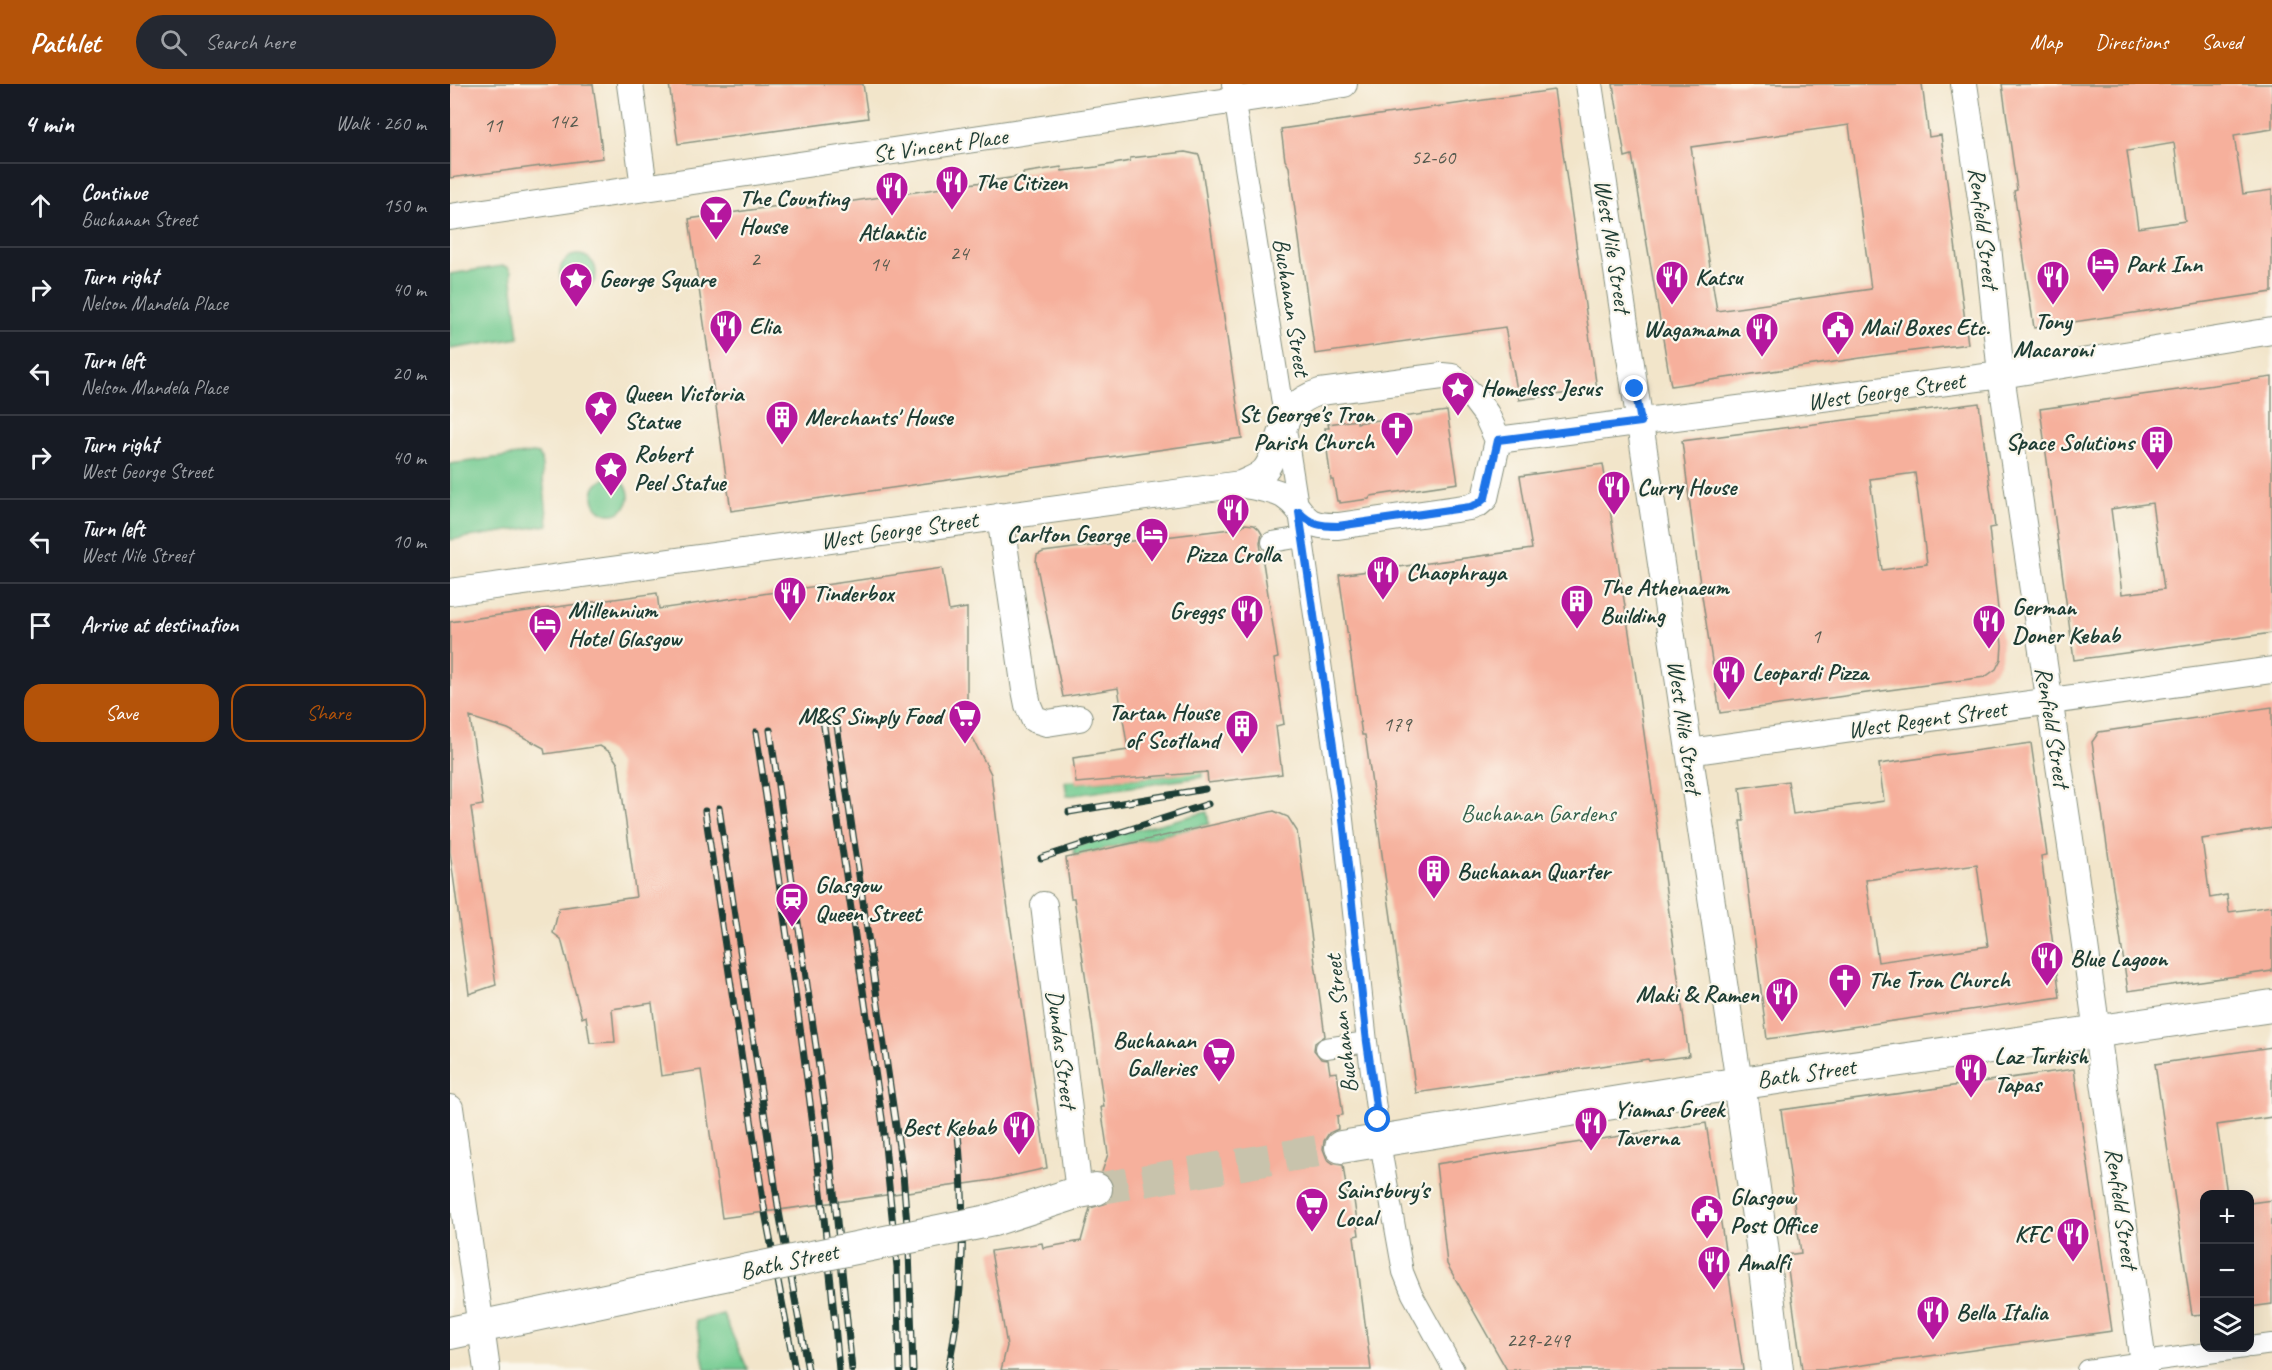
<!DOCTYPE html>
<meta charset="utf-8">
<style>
body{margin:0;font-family:Caveat,sans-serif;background:#242831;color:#f1f3f6}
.controls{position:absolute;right:18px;bottom:18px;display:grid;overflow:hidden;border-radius:12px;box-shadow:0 6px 24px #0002}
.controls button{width:54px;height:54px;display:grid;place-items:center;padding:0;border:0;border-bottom:2px solid #363941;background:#171b24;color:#f1f3f6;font:30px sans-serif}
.stop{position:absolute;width:18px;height:18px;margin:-14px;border:4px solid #1a73e8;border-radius:50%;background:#fff}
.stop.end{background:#1a73e8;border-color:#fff;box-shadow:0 2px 6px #0008}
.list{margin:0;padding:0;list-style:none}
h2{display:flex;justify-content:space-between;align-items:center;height:78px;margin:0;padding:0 24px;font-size:26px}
h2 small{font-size:20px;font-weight:400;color:#9ea1a6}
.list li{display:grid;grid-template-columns:39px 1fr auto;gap:18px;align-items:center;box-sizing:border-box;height:84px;padding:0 24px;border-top:2px solid #363941}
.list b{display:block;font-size:22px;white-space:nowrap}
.list p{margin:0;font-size:20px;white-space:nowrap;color:#9ea1a6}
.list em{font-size:20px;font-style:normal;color:#9ea1a6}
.actions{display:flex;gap:12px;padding:18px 24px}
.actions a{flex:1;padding:14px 0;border:2px solid #b45309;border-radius:18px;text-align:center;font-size:21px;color:#b45309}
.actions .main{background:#b45309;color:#fff}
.icon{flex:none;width:33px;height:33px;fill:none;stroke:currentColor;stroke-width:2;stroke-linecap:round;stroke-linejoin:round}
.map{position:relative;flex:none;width:1822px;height:1286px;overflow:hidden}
header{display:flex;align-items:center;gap:36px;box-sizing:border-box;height:84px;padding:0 30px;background:#b45309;color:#fff}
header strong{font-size:28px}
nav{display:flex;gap:33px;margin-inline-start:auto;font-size:21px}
.search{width:420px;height:54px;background:#242831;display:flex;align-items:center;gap:15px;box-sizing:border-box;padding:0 21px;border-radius:33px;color:#9ea1a6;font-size:22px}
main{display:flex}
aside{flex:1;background:#171b24}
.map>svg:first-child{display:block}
.green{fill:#73cb91;stroke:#498462;stroke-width:1.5}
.building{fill:#f6b09c;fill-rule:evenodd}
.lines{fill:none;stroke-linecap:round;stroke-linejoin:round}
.tertiary-tunnel{stroke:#c8c3ac;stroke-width:32;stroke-dasharray:32 16;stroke-linecap:butt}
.pedestrian-casing{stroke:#88917f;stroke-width:22}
.minor-casing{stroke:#88917f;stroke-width:28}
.tertiary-casing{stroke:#88917f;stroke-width:34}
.pedestrian{stroke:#fff;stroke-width:20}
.minor{stroke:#fff;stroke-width:26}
.tertiary{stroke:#fff;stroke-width:32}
.rail-casing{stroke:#1f3d34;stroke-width:7}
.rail{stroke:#fbf7ec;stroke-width:4.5;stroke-dasharray:14;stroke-linecap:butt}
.tertiary-bridge-casing{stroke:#88917f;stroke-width:34;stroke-linecap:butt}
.tertiary-bridge{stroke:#fff;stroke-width:32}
.route{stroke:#1a73e8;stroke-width:8}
.labels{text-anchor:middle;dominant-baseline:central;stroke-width:4.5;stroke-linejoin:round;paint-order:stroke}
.number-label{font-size:21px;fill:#555a4e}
.street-label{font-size:24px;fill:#1f3d34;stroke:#fbf7ec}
.poi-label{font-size:24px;font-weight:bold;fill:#1f3d34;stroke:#fbf7ec;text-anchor:start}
.park-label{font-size:24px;fill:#34604b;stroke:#fbf7ec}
</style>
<header>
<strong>Pathlet</strong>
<div class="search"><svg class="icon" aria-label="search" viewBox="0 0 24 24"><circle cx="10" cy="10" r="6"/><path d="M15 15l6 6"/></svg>Search here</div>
<nav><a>Map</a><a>Directions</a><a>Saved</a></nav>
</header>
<main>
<aside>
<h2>4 min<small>Walk · 260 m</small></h2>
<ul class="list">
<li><svg class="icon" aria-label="ahead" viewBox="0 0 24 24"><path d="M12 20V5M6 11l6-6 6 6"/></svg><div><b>Continue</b><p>Buchanan Street</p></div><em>150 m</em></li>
<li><svg class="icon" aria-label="right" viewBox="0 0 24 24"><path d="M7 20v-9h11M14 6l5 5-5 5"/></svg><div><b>Turn right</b><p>Nelson Mandela Place</p></div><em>40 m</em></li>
<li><svg class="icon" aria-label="left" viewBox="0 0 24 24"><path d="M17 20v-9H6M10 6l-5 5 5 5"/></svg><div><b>Turn left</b><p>Nelson Mandela Place</p></div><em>20 m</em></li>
<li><svg class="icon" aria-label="right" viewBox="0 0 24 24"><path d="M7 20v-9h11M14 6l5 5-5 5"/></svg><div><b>Turn right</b><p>West George Street</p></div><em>40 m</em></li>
<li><svg class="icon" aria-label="left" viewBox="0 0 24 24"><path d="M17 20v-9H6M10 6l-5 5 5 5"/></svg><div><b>Turn left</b><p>West Nile Street</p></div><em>10 m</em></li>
<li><svg class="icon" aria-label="arrive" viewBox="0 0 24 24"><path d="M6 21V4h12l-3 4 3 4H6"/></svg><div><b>Arrive at destination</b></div></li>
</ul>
<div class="actions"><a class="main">Save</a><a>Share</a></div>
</aside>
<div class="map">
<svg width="1822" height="1286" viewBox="0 0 1822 1286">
<rect width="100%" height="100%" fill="#fbf7ec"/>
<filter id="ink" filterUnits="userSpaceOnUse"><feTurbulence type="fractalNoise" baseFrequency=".0167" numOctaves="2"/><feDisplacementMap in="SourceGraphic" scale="12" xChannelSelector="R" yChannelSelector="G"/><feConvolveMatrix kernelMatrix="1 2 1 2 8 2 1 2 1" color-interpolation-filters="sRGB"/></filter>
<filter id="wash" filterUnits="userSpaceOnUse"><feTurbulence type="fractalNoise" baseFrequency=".008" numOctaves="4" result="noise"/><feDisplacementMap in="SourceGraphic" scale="24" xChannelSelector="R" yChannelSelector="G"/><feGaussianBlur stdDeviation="1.35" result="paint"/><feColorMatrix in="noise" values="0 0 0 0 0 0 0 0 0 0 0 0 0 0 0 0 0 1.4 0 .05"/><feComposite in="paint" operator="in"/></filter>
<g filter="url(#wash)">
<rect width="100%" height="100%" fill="#f2e5ca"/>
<path class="green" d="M110 189a18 18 0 1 1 36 0a18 18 0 1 1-36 0Z
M53 182 58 183 61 188 69 254 0 265V190Z
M83 369 89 370 91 375 98 441 0 456V380Z
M143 412a18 18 0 1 1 36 0a18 18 0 1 1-36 0Z
M752 685V693L617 712 615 698 626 697 627 699 722 691Z
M757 728 759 740 625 772 623 762Z
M273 1230 298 1286H255L246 1237Z"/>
<g id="blocks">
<path class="building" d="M0 0H143L153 74 0 94Z
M219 0H413L418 34 228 60Z
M1163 0H1472L1479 53 1491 51 1518 260 1431 271 1221 302 1182 71 1175 73ZM1399 41 1421 205 1267 227 1241 63Z
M1552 0H1822V45L1784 51 1793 110 1822 106V208L1584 244 1564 107 1567 106ZM1724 59 1735 137 1688 144 1677 67Z
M1104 6 1147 305 1069 316 1055 243 865 270 839 83 835 76 831 45Z
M735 68 749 71 751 78 792 354 281 427 239 135 356 118 357 124 573 92V89L611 83 612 87 647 83 680 77V74Z
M1822 293V549L1624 576 1590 325ZM1702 419 1714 505 1672 510 1661 425Z
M1529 319 1545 443 1539 444 1552 561 1551 575 1546 585 1535 593 1270 629 1248 486 1232 357ZM1465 389 1477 480 1432 486 1420 395Z
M997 327 1008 399 921 412 919 415 890 419V417H887L883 396H881L877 366 875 344H879L878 340 907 336V339Z
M1153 380 1189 613 1239 972 1199 977 1198 975 966 1009 915 651H912L889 491 1082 465 1070 392Z
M795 440 804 441 809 445 812 450 810 459 828 574 824 575 834 640 826 642 832 690 758 699 757 688 626 699 623 674 678 666 668 604 613 613 586 478 587 471 593 468 624 464 789 444Z
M492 484 499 527 517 524V643L541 690 555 805 597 1084 543 1096 272 1134 251 986 211 992 202 919 162 925 165 958 140 959 136 932 132 934 111 855 103 849 109 824 186 813 168 680 160 668 150 662 95 670 94 664 58 645 20 633 33 721 21 723 46 901 19 910 0 768V538L207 509 209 525Z
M1822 623V744L1752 755 1760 814 1777 811 1779 828 1822 822V887L1678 907 1642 658 1649 648Z
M1581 659 1597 771 1591 772 1610 913 1317 955 1290 737H1294L1290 704 1338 697 1343 730 1434 717 1429 680ZM1527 781 1538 862 1428 878 1416 796Z
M824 727 838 733 847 747 875 952 865 959 864 966 871 975 878 976 880 989 887 988 893 1031 887 1032 888 1045 879 1049 874 1057 873 1065 877 1075 884 1080 893 1081 897 1110 903 1109 909 1151 904 1152 921 1286H551L557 1262 541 1167 592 1159 593 1164 631 1157 640 1124 657 1119 663 1111 664 1101 660 1094 652 1088 658 1070 651 1023H654L624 814H621L616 774Z
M1822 963V1033L1767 1041 1777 1110H1755V1230L1742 1231 1705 980Z
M1624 985 1662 1247 1377 1286H1352L1336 1171 1351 1169 1331 1026Z
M1256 1039 1293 1286H1057L997 1180 986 1080Z
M1822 1116V1220L1800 1223V1119Z"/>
</g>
</g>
<g filter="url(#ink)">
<use href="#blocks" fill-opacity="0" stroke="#88917f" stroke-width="1.5"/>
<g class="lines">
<path class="tertiary-tunnel" d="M646 1105 891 1063"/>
<g class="pedestrian-casing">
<path id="pedestrian" d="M782 0 849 428 891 717 917 958 933 1076 953 1188 962 1210 1004 1286
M822 458 852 453
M876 964 917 958
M1800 1263 1822 1260
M1637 1286 1794 1264"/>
</g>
<g class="minor-casing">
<path id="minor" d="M180 0 194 103
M1139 0 1289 999
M1514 0 1538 162 1551 291 1624 782 1694 1286
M0 133 894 0
M1048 356 1551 291 1822 247
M550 432 575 606 578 621 584 635 597 639 629 634
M0 508 791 400C799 396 809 393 815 386 819 381 822 374 824 369 837 339 835 319 870 308L992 292 1002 293 1024 314 1036 330 1048 356 1035 414 1028 420 1020 423 888 442C846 443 859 427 833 411 821 405 804 403 791 400
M1239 668 1822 586
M594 821 629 1108
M0 1024 37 1286"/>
</g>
<g class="tertiary-casing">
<path id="tertiary" d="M1289 999 1312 1161 1327 1286
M891 1063 1237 1007 1822 922
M543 1136 629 1108 646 1105
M0 1249 259 1194"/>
</g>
<use href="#pedestrian" class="pedestrian"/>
<use href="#minor" class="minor"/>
<use href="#tertiary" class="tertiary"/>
<g class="rail-casing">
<path id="rail" d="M386 635 453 1090 459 1166 463 1286
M373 636 433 1041 447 1183 450 1286
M320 646 377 1038 402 1286
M306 648C339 860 371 1072 389 1286
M269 724 329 1128 358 1286
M255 727 314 1123 345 1286
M619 728 755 705
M591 774 758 720
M498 1286C515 1206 516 1122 507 1041"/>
</g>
<use href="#rail" class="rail"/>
<g class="tertiary-bridge-casing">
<path id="tertiary-bridge" d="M259 1194 543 1136"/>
</g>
<use href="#tertiary-bridge" class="tertiary-bridge"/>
</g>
</g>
<g class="lines" filter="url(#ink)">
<path class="route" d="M928 1036 917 958 891 717 849 428C861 441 871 442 888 442L1020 423 1028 420 1035 414 1048 356 1191 338 1185 305"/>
</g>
<defs>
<g id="restaurant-pin" transform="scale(1.725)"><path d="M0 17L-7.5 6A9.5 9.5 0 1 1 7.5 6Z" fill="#b5179e" stroke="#fbf7ec"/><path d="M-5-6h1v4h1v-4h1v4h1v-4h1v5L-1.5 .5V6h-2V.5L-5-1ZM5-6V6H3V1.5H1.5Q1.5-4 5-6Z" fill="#fff"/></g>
<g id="bar-pin" transform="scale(1.725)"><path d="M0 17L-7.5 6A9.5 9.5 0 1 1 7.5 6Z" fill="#b5179e" stroke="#fbf7ec"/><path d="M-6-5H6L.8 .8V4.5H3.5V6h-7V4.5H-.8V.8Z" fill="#fff"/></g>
<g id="hotel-pin" transform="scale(1.725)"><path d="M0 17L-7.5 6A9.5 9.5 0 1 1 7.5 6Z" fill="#b5179e" stroke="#fbf7ec"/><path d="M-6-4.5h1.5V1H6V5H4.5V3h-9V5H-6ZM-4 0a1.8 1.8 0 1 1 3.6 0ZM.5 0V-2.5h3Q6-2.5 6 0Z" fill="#fff"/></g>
<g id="sight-pin" transform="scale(1.725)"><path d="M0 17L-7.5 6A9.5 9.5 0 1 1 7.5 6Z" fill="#b5179e" stroke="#fbf7ec"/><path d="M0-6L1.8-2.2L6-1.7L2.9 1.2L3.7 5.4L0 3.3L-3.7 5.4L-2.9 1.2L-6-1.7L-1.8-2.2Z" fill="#fff"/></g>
<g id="civic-pin" transform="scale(1.725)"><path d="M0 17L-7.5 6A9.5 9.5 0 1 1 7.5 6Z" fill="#b5179e" stroke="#fbf7ec"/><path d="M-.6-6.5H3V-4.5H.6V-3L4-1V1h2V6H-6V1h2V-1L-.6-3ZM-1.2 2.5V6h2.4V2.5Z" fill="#fff"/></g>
<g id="building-pin" transform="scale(1.725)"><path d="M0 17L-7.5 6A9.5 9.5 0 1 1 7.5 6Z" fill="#b5179e" stroke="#fbf7ec"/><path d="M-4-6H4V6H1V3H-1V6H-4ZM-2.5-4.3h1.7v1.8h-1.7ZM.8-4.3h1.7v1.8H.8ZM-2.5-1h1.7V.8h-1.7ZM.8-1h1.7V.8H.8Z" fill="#fff"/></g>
<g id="church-pin" transform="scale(1.725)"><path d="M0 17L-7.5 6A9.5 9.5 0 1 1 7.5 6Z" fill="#b5179e" stroke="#fbf7ec"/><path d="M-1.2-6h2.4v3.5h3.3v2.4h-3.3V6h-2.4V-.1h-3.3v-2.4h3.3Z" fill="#fff"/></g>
<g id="supermarket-pin" transform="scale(1.725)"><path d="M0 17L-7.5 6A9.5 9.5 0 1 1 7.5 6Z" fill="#b5179e" stroke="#fbf7ec"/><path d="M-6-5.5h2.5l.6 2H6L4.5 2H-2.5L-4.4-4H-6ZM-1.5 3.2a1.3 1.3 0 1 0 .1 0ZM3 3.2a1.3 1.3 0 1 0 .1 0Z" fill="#fff"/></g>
<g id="station-pin" transform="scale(1.725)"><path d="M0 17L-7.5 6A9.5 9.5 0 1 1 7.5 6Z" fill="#b5179e" stroke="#fbf7ec"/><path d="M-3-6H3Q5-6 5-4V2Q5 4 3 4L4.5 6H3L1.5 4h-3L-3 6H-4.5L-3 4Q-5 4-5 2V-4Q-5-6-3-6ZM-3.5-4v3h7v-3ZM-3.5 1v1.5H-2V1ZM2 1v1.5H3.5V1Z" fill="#fff"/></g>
</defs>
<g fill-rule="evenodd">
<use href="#restaurant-pin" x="502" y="98"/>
<use href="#restaurant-pin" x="442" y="104"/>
<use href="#bar-pin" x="266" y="128"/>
<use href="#hotel-pin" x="1653" y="180"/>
<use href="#restaurant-pin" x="1222" y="193"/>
<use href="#restaurant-pin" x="1603" y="193"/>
<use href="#sight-pin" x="126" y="195"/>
<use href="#restaurant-pin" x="276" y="242"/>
<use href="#civic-pin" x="1388" y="243"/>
<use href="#restaurant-pin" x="1312" y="245"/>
<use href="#sight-pin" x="1008" y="304"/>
<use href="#sight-pin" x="151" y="323"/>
<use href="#building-pin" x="332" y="333"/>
<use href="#church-pin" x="947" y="344"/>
<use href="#building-pin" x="1707" y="358"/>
<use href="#sight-pin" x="161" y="384"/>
<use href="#restaurant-pin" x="1164" y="403"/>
<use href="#restaurant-pin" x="783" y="426"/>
<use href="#hotel-pin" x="702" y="450"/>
<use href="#restaurant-pin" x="933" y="488"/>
<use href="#restaurant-pin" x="340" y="509"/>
<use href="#building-pin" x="1127" y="517"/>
<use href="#restaurant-pin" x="797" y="527"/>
<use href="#restaurant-pin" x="1539" y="537"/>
<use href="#hotel-pin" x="95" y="540"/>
<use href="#restaurant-pin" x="1279" y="588"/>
<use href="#supermarket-pin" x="515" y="632"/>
<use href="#building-pin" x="792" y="642"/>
<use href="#building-pin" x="984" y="787"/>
<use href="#station-pin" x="342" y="815"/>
<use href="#restaurant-pin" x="1597" y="874"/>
<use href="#church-pin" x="1395" y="896"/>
<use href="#restaurant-pin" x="1332" y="910"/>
<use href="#supermarket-pin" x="769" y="970"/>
<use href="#restaurant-pin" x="1521" y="986"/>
<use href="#restaurant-pin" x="1141" y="1039"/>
<use href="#restaurant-pin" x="569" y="1043"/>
<use href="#supermarket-pin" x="862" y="1120"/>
<use href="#civic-pin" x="1257" y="1127"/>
<use href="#restaurant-pin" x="1623" y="1150"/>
<use href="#restaurant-pin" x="1264" y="1178"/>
<use href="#restaurant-pin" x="1483" y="1228"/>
</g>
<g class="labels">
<g class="number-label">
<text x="113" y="37">142</text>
<text x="43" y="41">11</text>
<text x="983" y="73">52-60</text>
<text x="509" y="169">24</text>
<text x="305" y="175">2</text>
<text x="429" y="180">14</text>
<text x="1366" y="552">1</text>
<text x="947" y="640">179</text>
<text x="1088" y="1256">229-249</text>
</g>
<g class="street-label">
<text transform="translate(490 61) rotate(-8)">St Vincent Place</text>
<text transform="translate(1534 144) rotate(83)">Renfield Street</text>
<text transform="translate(1163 162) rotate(81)">West Nile Street</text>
<text transform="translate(842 223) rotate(81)">Buchanan Street</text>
<text transform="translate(1436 307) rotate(-8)">West George Street</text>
<text transform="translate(449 446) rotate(-8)">West George Street</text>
<text transform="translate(1477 635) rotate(-8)">West Regent Street</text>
<text transform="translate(1235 643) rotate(82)">West Nile Street</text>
<text transform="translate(1603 643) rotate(81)">Renfield Street</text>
<text transform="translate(891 940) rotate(-97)">Buchanan Street</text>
<text transform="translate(612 965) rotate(83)">Dundas Street</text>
<text transform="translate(1356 989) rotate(-8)">Bath Street</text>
<text transform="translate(1672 1124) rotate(82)">Renfield Street</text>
<text transform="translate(339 1177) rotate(-12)">Bath Street</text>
</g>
<g class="poi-label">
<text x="525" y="98">The Citizen</text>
<text x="289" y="114">The Counting<tspan x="289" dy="28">House</tspan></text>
<text x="442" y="148" text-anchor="middle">Atlantic</text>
<text x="1676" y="180">Park Inn</text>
<text x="1245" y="193">Katsu</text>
<text x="149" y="195">George Square</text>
<text x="1603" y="237" text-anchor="middle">Tony<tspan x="1603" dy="28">Macaroni</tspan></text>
<text x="299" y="242">Elia</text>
<text x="1411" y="243">Mail Boxes Etc.</text>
<text x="1289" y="245" text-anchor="end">Wagamama</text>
<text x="1031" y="304">Homeless Jesus</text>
<text x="174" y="309">Queen Victoria<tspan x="174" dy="28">Statue</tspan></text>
<text x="924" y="330" text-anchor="end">St George's Tron<tspan x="924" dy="28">Parish Church</tspan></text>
<text x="355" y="333">Merchants' House</text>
<text x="1684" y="358" text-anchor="end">Space Solutions</text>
<text x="184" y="370">Robert<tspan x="184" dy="28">Peel Statue</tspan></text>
<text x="1187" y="403">Curry House</text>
<text x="679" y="450" text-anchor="end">Carlton George</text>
<text x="783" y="470" text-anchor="middle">Pizza Crolla</text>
<text x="956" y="488">Chaophraya</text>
<text x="1150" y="503">The Athenaeum<tspan x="1150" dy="28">Building</tspan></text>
<text x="363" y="509">Tinderbox</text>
<text x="1562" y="523">German<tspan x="1562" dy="28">Doner Kebab</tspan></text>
<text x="118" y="526">Millennium<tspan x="118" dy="28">Hotel Glasgow</tspan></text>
<text x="774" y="527" text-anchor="end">Greggs</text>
<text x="1302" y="588">Leopardi Pizza</text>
<text x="769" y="628" text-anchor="end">Tartan House<tspan x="769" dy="28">of Scotland</tspan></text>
<text x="492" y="632" text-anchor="end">M&amp;S Simply Food</text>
<text x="1007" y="787">Buchanan Quarter</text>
<text x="365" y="801">Glasgow<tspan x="365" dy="28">Queen Street</tspan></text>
<text x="1620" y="874">Blue Lagoon</text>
<text x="1418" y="896">The Tron Church</text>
<text x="1309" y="910" text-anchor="end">Maki &amp; Ramen</text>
<text x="746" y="956" text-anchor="end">Buchanan<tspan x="746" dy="28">Galleries</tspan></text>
<text x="1544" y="972">Laz Turkish<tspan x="1544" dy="28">Tapas</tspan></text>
<text x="1164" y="1025">Yiamas Greek<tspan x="1164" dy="28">Taverna</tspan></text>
<text x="546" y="1043" text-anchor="end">Best Kebab</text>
<text x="885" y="1106">Sainsbury's<tspan x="885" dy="28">Local</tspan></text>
<text x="1280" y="1113">Glasgow<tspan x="1280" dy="28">Post Office</tspan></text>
<text x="1600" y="1150" text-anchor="end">KFC</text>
<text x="1287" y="1178">Amalfi</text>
<text x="1506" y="1228">Bella Italia</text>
</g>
<g class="park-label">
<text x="1088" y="729">Buchanan Gardens</text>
</g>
</g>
</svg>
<div class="controls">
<button>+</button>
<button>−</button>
<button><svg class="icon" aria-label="layers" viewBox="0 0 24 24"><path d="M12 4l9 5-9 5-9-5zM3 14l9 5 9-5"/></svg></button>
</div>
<div class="stop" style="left:928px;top:1036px"></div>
<div class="stop end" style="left:1185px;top:305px"></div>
</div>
</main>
